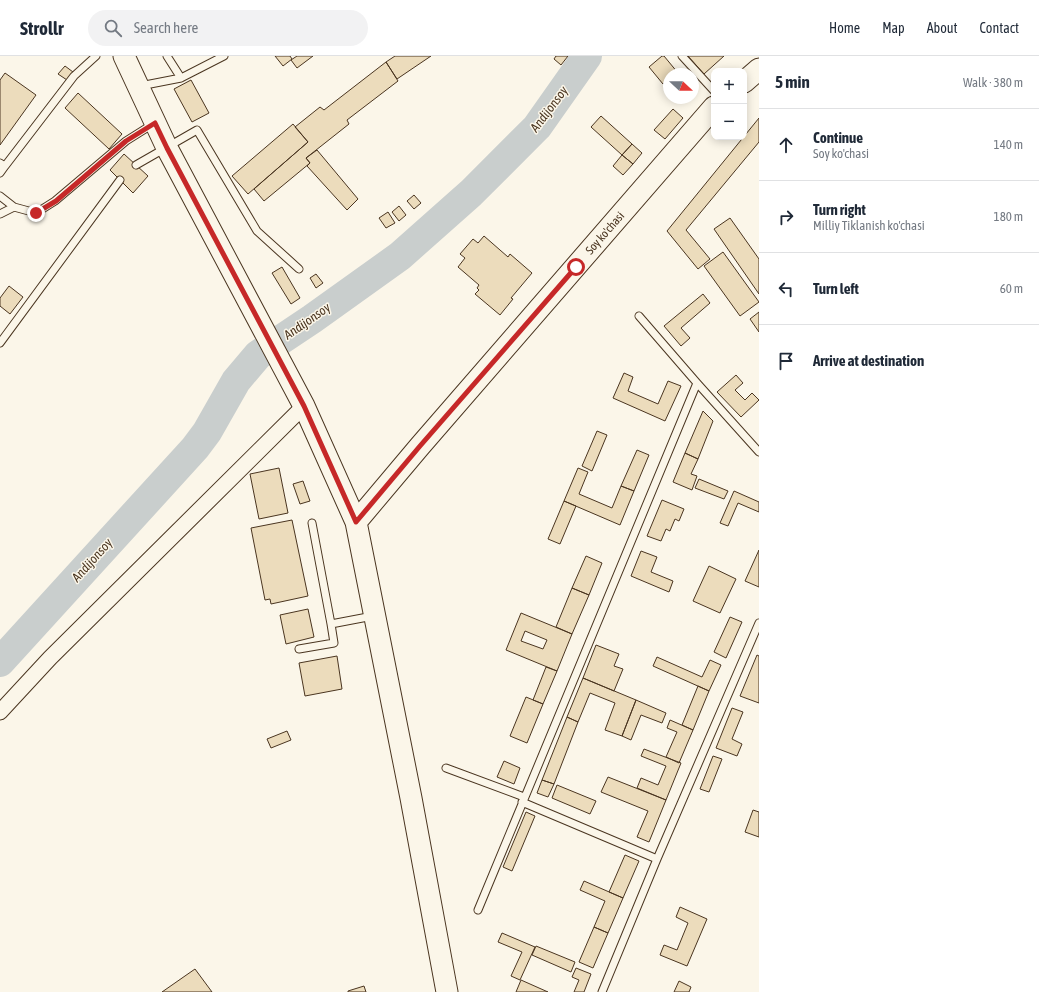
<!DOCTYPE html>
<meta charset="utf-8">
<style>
body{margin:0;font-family:"Asap Condensed",sans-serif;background:#f2f2f3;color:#1f2937}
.controls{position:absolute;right:12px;top:12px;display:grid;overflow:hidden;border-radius:8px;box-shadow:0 2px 10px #0003}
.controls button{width:36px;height:36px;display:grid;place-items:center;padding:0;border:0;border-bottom:1px solid #e0e1e3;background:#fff;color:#1f2937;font:20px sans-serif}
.compass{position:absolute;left:663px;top:12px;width:36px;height:36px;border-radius:50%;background:#fff;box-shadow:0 2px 10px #0003;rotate:112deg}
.stop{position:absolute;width:12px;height:12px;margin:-9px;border:3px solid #c62828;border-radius:50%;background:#fff}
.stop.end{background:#c62828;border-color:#fff;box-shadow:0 1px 4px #0008}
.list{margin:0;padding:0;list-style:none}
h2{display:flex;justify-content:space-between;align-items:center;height:52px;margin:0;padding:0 16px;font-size:17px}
h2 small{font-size:13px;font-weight:400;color:#747a83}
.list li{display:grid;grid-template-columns:26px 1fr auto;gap:12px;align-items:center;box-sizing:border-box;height:72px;padding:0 16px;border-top:1px solid #e0e1e3}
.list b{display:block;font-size:15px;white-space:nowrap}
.list p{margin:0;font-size:13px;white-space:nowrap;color:#747a83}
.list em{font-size:13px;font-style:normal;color:#747a83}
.icon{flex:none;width:22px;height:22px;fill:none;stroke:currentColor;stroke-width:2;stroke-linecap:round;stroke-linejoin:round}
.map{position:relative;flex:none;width:759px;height:936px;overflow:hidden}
header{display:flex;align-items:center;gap:24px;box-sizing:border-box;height:56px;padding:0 20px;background:#fff;border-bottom:1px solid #e0e1e3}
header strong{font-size:19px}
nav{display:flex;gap:22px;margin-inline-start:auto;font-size:14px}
.search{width:280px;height:36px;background:#f2f2f3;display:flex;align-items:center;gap:10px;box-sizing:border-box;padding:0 14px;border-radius:22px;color:#747a83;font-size:15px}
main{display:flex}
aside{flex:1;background:#fff}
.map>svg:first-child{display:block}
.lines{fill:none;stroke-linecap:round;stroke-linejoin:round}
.river{stroke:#c9cecd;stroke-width:30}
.building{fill:#ecdcbc;stroke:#4a3520;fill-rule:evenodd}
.service-casing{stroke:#4a3520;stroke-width:9}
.minor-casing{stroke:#4a3520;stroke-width:17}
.secondary-casing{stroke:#4a3520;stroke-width:23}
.service{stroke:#fbf6e9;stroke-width:7}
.minor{stroke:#fbf6e9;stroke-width:15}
.secondary{stroke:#fbf6e9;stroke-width:21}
.route{stroke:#c62828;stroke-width:5}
.labels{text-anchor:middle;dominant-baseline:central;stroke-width:3;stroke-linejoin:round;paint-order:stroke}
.street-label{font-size:12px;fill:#4a3520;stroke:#fbf6e9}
.water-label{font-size:13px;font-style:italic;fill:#4a3520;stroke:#fbf6e9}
</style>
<header>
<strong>Strollr</strong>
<div class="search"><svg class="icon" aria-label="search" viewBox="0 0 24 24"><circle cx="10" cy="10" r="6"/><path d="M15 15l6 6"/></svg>Search here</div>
<nav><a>Home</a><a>Map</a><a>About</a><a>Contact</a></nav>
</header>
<main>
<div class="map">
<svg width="759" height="936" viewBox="0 0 759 936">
<rect width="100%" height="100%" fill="#fbf6e9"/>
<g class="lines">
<path class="river" d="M0 606 195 392 207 376 236 325 258 299 312 263 400 200 471 137 537 71 587 0"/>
</g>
<path class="building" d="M275 0H290L292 3 283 10Z
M297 0H313L297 12 291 4Z
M395 0H431L397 23 386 6Z
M556 0H568L561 9 554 3Z
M662 0H664L678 17 676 18H669V23L663 28 649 11Z
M688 0H724L704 18Z
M386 6 398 25 347 64 349 68 306 102 310 107 264 145 254 133 308 86 295 71 320 51 324 54Z
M65 10 73 16 67 24 58 18Z
M5 17 36 39 0 89V24Z
M191 24 209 57 192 66 174 33Z
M78 37 122 78 109 93 65 52Z
M673 53 683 62 665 83 654 74Z
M601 60 632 88 622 99 591 71Z
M759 62V86L686 174 710 203 698 213 667 175Z
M293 68 308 86 248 138 232 120Z
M632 88 642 97 633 108 622 99Z
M317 94 358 143 347 154 307 110 310 107 306 102Z
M124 98 148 120 133 137 110 114Z
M622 99 633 108 623 119 613 110Z
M414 139 421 147 414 153 407 145Z
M399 150 406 159 399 165 392 156Z
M388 156 395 167 386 172 379 162Z
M730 162 759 203V238L714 173Z
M484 180 508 201 510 198 532 217 511 242 513 243 500 259 475 238 479 234 477 232 479 229 458 211 465 202 460 198 473 183 478 187Z
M723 196 759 246 740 260 704 210Z
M282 211 300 242 291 248 272 217Z
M316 218 323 227 316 232 310 222Z
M9 230 23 241 10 258 0 250V242Z
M703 238 710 247 681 272 690 282 681 290 664 270Z
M759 256V276L750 263Z
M624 317 633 321 628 335 658 348 668 325 681 330 665 365 613 342Z
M736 319 743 327 735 334 745 344 752 337 759 344 741 361 717 336Z
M703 355 713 365 698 403 685 397Z
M597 375 607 379 592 415 582 410Z
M637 394 649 399 634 435 621 430Z
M685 397 698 403 691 418 697 420 692 434 673 426Z
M279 412 288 457 259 463 250 418Z
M578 412 588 416 579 438 612 452 621 430 634 435 620 469 564 445Z
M699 423 728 435 724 443 695 432Z
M303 425 310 445 300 448 293 428Z
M734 435 759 446V456L738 447 728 470 720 467Z
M662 444 684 453 679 465 675 463 670 475 666 473 661 485 647 480Z
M564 445 576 450 560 488 548 483Z
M292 464 308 540 271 548 270 543 265 544 251 472Z
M759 494V531L745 525Z
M641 495 657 501 651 516 673 525 669 536 631 520Z
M586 500 602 507 589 539 572 532Z
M709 510 736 523 720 557 693 545Z
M572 532 589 539 572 578 556 571Z
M308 553 314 581 286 588 280 559Z
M521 557 572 578 557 615 506 594ZM525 575 547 584 543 593 521 585Z
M730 561 742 566 726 602 714 596Z
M596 589 619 598 614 610 623 613 614 635 583 622Z
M757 599 759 600V647L740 640Z
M337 600 342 633 305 640 299 607Z
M657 601 702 621 710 604 721 609 709 635 653 610Z
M546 611 557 615 543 648 533 644Z
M583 622 636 644 622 680 605 674 615 647 590 637 578 666 567 661Z
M698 630 709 635 693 674 682 669Z
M526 641 543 648 527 687 510 680Z
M636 644 666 657 662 667 641 659 631 684 622 680Z
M732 652 743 656 732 683 742 688 737 700 716 692Z
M567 661 578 666 554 728 542 724Z
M670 664 693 674 679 707 666 701 677 676 667 672Z
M287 675 291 684 271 692 267 683Z
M644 693 681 707 666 744 637 732 641 722 658 729 666 710 641 700Z
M713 700 722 703 709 736 700 733Z
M504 705 520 712 514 728 497 721Z
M608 721 666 744 649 786 637 781 648 755 601 736Z
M542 724 554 728 548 741 537 737Z
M557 729 596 745 590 758 552 742Z
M753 754 759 756V781L745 776Z
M526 756 535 760 512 815 503 811Z
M625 799 639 805 623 842 609 836Z
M584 825 623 842 608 877 594 871 605 845 580 834Z
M680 851 707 863 687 910 660 899 664 889 677 894 688 867 676 861Z
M594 871 608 877 593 912 579 906Z
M502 877 535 891 520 924 511 920 522 896 498 886Z
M536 890 575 906 571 916 532 899Z
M576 912 591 918 584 936H574L579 924 572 921Z
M195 913 212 936H162Z
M521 924 548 936H516Z
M679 925 691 931 689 936H674Z
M364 930 366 936H348V935Z"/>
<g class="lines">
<g class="service-casing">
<path id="service" d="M167 0 181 22
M682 0 714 35
M140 30 181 22 224 0
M0 107 5 110 0 117
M136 109 197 74 257 175 299 213
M5 110 74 20 96 0
M0 140 14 151 36 157 55 145 126 85 153 68
M0 158 14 151
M639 260 697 327 759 396
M0 287 120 124
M312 467 331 568 373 560
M299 593 334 587 331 568
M446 712 524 741
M522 746 657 803
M478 854 697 327
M602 936 657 803 759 567"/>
</g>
<g class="minor-casing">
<path id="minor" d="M0 656 50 602 304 350"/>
</g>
<g class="secondary-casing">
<path id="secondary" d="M124 0 167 92 304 350 356 466 411 742 447 936
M744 26 759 13
M356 466 420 390 714 51"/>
</g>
<use href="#service" class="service"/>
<use href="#minor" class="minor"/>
<use href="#secondary" class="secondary"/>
</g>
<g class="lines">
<path class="route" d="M36 157 56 145 126 85 155 67 167 92 304 350 356 466 420 390 576 211"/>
</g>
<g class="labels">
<g class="street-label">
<text transform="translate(605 177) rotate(-49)">Soy ko'chasi</text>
</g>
<g class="water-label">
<text transform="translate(549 53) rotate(-53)">Andijonsoy</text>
<text transform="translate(307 265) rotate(-35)">Andijonsoy</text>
<text transform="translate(92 504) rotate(-48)">Andijonsoy</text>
</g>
</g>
</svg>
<div class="controls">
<button>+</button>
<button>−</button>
</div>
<svg class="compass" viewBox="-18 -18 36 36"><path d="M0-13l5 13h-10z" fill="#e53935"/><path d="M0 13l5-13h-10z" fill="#747a83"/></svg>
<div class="stop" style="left:576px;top:211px"></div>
<div class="stop end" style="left:36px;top:157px"></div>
</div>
<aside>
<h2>5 min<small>Walk · 380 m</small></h2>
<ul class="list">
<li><svg class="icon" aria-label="ahead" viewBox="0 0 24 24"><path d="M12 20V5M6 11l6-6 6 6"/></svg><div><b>Continue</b><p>Soy ko'chasi</p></div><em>140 m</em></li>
<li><svg class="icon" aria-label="right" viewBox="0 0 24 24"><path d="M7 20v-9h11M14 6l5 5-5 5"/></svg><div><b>Turn right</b><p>Milliy Tiklanish ko'chasi</p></div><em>180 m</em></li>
<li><svg class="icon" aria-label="left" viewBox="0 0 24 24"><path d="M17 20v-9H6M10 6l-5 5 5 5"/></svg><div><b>Turn left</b></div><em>60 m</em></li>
<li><svg class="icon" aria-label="arrive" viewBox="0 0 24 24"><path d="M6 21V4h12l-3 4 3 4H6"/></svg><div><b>Arrive at destination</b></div></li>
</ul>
</aside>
</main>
